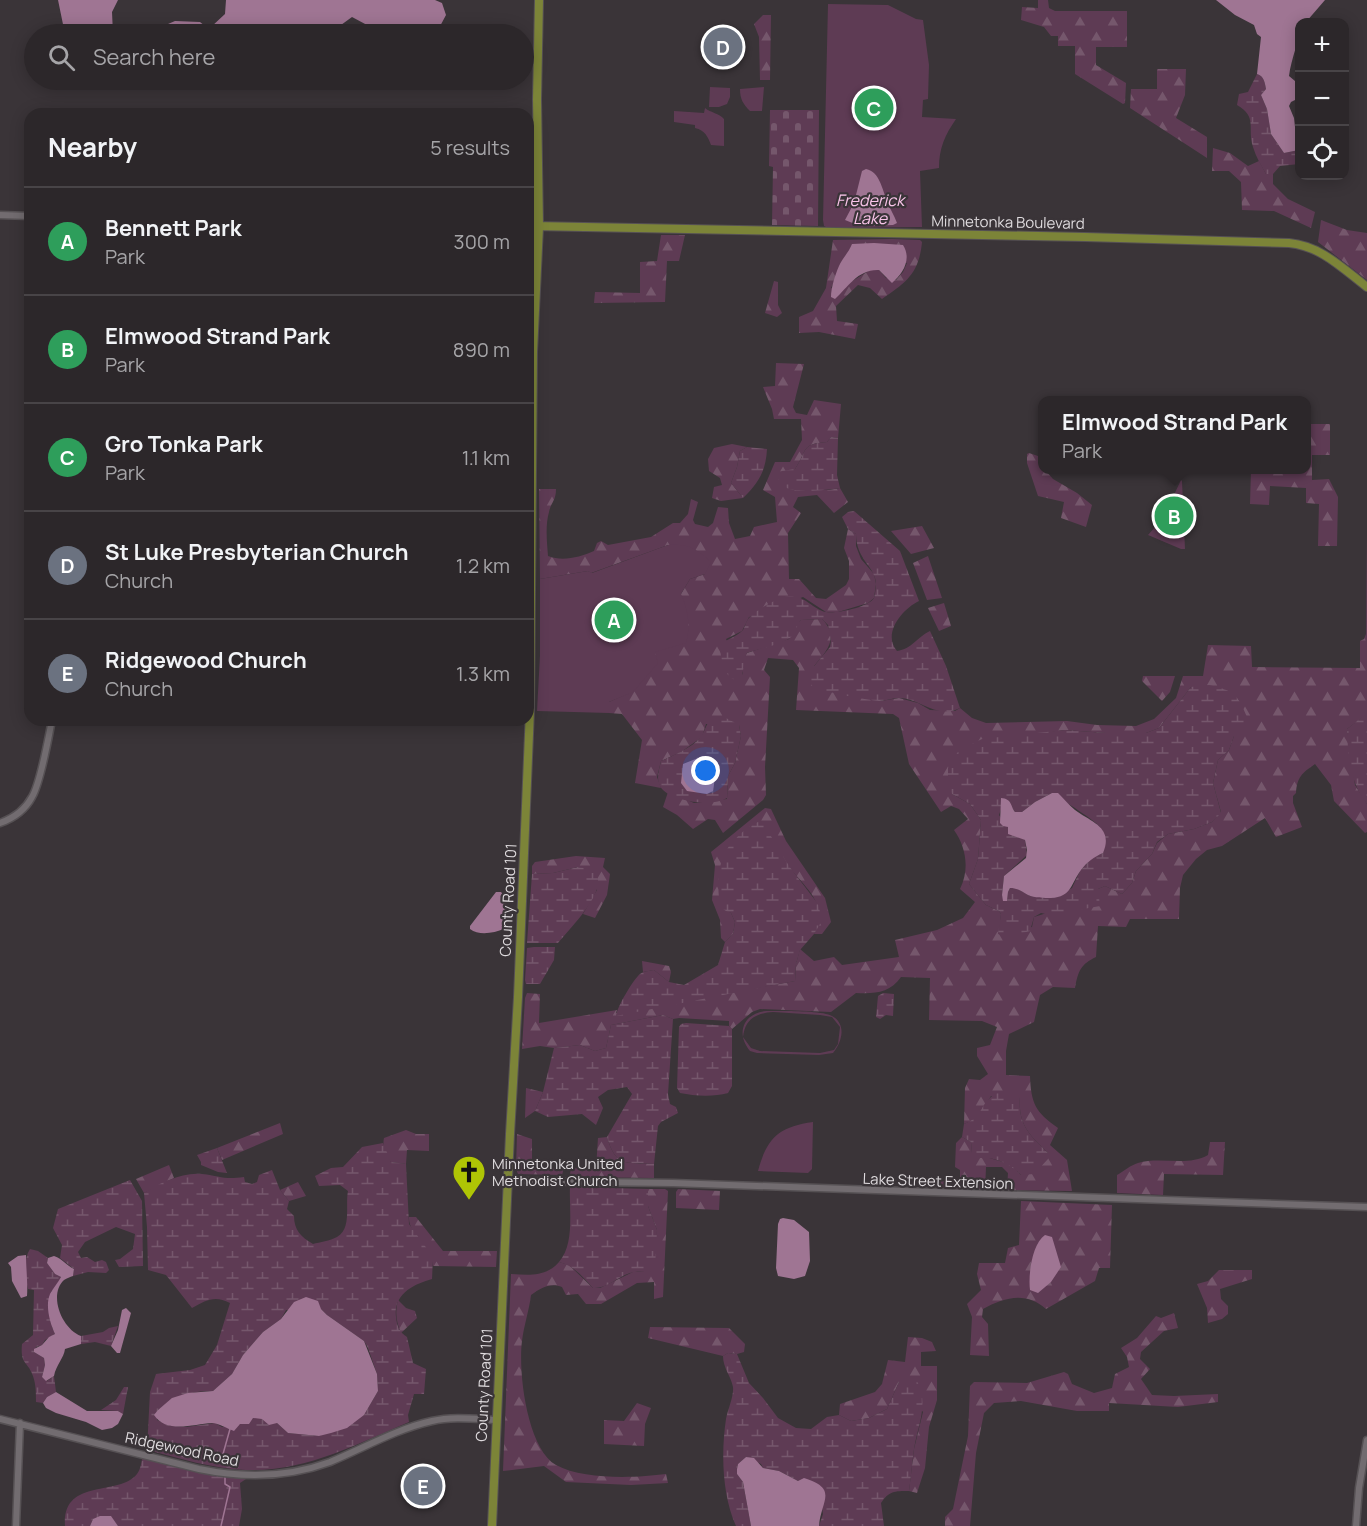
<!DOCTYPE html>
<meta charset="utf-8">
<style>
body{margin:0;font-family:Manrope,sans-serif;background:#342f32;color:#f1f3f6}
.controls{position:absolute;right:18px;top:18px;display:grid;overflow:hidden;border-radius:12px;box-shadow:0 3px 15px #0003}
.controls button{width:54px;height:54px;display:grid;place-items:center;padding:0;border:0;border-bottom:2px solid #484447;background:#2c272a;color:#f1f3f6;font:30px sans-serif}
.you{position:absolute;left:706px;top:771px;width:21px;height:21px;margin:-15px;border:4px solid #fff;border-radius:50%;background:#1a73e8;box-shadow:0 0 0 9px #1a73e833}
.badge{display:grid;place-items:center;width:39px;height:39px;border-radius:50%;background:#afc505;color:#fff;font-size:20px;font-weight:700}
.pin{position:absolute;translate:-50% -50%;border:3px solid #fff;box-shadow:0 2px 6px #0006}
.popup{position:absolute;left:1038px;top:396px;width:273px;height:78px;box-sizing:border-box;display:grid;place-content:center;border-radius:12px;background:#2c272a;filter:drop-shadow(0 2px 4px #0005);font-size:20px;white-space:nowrap;color:#a6a5a8}
.popup b{font-size:22px;color:#f1f3f6}
.popup::after{content:'';position:absolute;left:50%;top:100%;margin-left:-12px;border:12px solid transparent;border-top-color:#2c272a}
.list{margin:0;padding:0;list-style:none}
h2{display:flex;justify-content:space-between;align-items:center;height:78px;margin:0;padding:0 24px;font-size:26px}
h2 small{font-size:20px;font-weight:400;color:#a6a5a8}
.list li{display:grid;grid-template-columns:39px 1fr auto;gap:18px;align-items:center;box-sizing:border-box;height:108px;padding:0 24px;border-top:2px solid #484447}
.list b{display:block;font-size:22px;white-space:nowrap}
.list p{margin:0;font-size:20px;white-space:nowrap;color:#a6a5a8}
.list em{font-size:20px;font-style:normal;color:#a6a5a8}
.icon{flex:none;width:33px;height:33px;fill:none;stroke:currentColor;stroke-width:2;stroke-linecap:round;stroke-linejoin:round}
.map{position:relative;flex:none;width:1367px;height:1526px;overflow:hidden}
.search{position:absolute;background:#2c272a;box-shadow:0 3px 15px #0003;left:24px;top:24px;width:510px;height:66px;display:flex;align-items:center;gap:15px;box-sizing:border-box;padding:0 21px;border-radius:33px;color:#a6a5a8;font-size:22px}
.panel{position:absolute;background:#2c272a;box-shadow:0 3px 15px #0003;left:24px;top:108px;width:510px;height:618px;border-radius:18px}
.map>svg:first-child{display:block}
.forest{fill:url(#forest-firs);fill-rule:evenodd}
.wetland{fill:url(#wetland-marsh);fill-rule:evenodd}
.cemetery{fill:url(#cemetery-stones)}
.green{fill:#5e3b54;fill-rule:evenodd}
.water{fill:#9f7593}
.lines{fill:none;stroke-linecap:round;stroke-linejoin:round}
.stream{stroke:#9f7593;stroke-width:1.5}
.minor-casing{stroke:#565154;stroke-width:9}
.major-casing{stroke:#565154;stroke-width:10}
.minor{stroke:#726c70;stroke-width:6}
.major{stroke:#7c8438;stroke-width:8}
.labels{text-anchor:middle;dominant-baseline:central;stroke-width:4.5;stroke-linejoin:round;paint-order:stroke}
.street-label{font-size:15px;fill:#dfdbde;stroke:#3a3438}
.poi-label{font-size:15px;fill:#dfdbde;stroke:#3a3438;text-anchor:start}
.water-label{font-size:16px;font-style:italic;fill:#f9c4e9;stroke:#3a3438}
</style>
<div class="map">
<svg width="1367" height="1526" viewBox="0 0 1367 1526">
<defs>
<pattern id="forest-firs" width="22" height="20" patternUnits="userSpaceOnUse" patternTransform="scale(1.5)"><rect width="22" height="20" fill="#5e3b54"/><path d="M5 1l3.5 6h-7zM16 11l3.5 6h-7z" fill="#75576c"/></pattern>
<pattern id="wetland-marsh" width="20" height="14" patternUnits="userSpaceOnUse" patternTransform="scale(1.5)"><rect width="20" height="14" fill="#5e3b54"/><path d="M1 5h8M5 5V1M11 12h8M15 12V8" fill="none" stroke="#75576c"/></pattern>
<pattern id="cemetery-stones" width="16" height="16" patternUnits="userSpaceOnUse" patternTransform="scale(1.5)"><rect width="16" height="16" fill="#5e3b54"/><path d="M2 7V4a2 2 0 0 1 4 0v3zM10 15v-3a2 2 0 0 1 4 0v3z" fill="#75576c"/></pattern>
</defs>
<rect width="100%" height="100%" fill="#3a3438"/>
<path class="forest" d="M1038 0H1048L1049 8 1055 11H1127V47H1096V65L1126 83 1125 103 1123 104 1075 74V46H1058V36H1051L1044 27 1021 20 1022 7 1038 8Z
M763 15H771L770 80H760L759 37 754 24Z
M1157 69H1186L1185 95 1176 118 1207 137V158L1130 108 1131 89H1157Z
M1213 148 1230 153 1248 166 1259 161 1266 174H1273V184L1288 199 1315 212 1311 228 1274 211 1242 210 1241 182 1229 171H1212Z
M1321 220 1347 230 1367 233V280L1318 242Z
M661 235H685L679 261H667L665 302 594 303 595 292 640 293V262L657 261Z
M892 239 920 240 922 242C919 273 907 282 882 299L870 288 858 285 836 306 837 321 858 324 855 339 819 332 799 333V317L813 311 826 288 833 240ZM846 257 907 263 903 272 896 280 886 278 879 270H870L846 285 831 288C837 277 837 267 846 257Z
M774 281 778 282V305L782 313 777 317 765 313Z
M776 363 804 364 793 407 796 413 807 415 814 400 841 404 838 438 831 437 827 442C800 444 808 450 795 469L791 471 789 489 829 490 840 488 848 502 834 513 817 495 798 497 793 507 801 513 788 533 789 579H799L816 598 826 599 846 585 849 579V561L844 548 848 529 856 534V546L861 559 874 574 876 584 874 598 868 603 838 612H826L803 597 749 617 742 631 726 639 743 675V660L747 653 789 639 795 626 801 620 822 619C840 637 827 651 814 666L881 701 899 698 918 703 930 710 955 711 960 708 972 718 986 723 1067 721 1097 725 1136 726 1154 719 1176 698 1183 676H1203L1208 645 1251 646 1252 667 1360 668V641L1364 639 1366 634 1367 534V714L1347 729 1355 785 1367 804V832L1365 833 1334 801 1331 785 1315 764C1302 773 1297 777 1296 793L1293 796V803L1302 827 1276 837 1265 818 1222 846 1207 850 1196 859 1183 875 1180 888 1179 919H1130L1126 927 1098 926 1096 957C1081 964 1078 971 1075 988L1053 987 1040 995 1034 1022 1009 1034 1006 1051V1075L1030 1076C1031 1103 1035 1112 1058 1128L1050 1145 1067 1160 1072 1191 1007 1190 1008 1173 1002 1167H986L985 1190 935 1187V1181H960V1170L955 1167 956 1143 962 1137 971 1142 972 1153 1010 1164 1021 1175 1048 1153C1029 1134 1018 1125 1020 1097L991 1096 976 1119 964 1124 965 1088 969 1079 980 1080 988 1074 977 1056V1048L990 1045 997 1027 982 1021 929 1020 930 978 901 977C890 993 874 994 856 993L831 1012 760 1009 752 1012 732 1029 729 1026V1021L679 1018 673 1019 663 1015 611 1025 606 1048 595 1051 580 1045 554 1048 540 1046 522 1049 525 998 527 993 540 994 539 1023 617 1010 616 1013 795 981 796 964 800 949 814 961 834 957 842 965 899 957 895 940 937 930 963 918 975 902 960 889C970 869 966 847 954 830L968 819 959 809 951 806 941 812 909 764 899 718 893 714 796 710 799 668 793 660 768 658 764 670 770 677 765 767 766 795 763 800 723 833 715 820 708 819 693 829 677 815 663 807 668 792 694 803 727 799 728 776 735 763 741 736 739 725 706 724 702 737 681 752 661 761 657 777 661 788 635 783 642 740 622 714 609 713V702L633 691 654 652 681 594 690 579 705 574 668 545 591 573 588 571 540 579 539 489H556C556 501 551 502 549 512 545 526 547 542 548 556 563 562 580 557 594 551L597 543 601 541 608 545 651 537 673 523H680L688 514 691 499 698 502 693 520 695 524 708 527 713 523 718 507 728 508 729 523 735 539 750 536 754 527 777 522 775 497 763 490 775 462H790L802 440 801 419H774L772 409 763 387 775 386ZM1191 687 1234 736 1229 750 1218 760 1213 783 1221 812 1212 822 1194 829 1168 834 1157 843 1152 854 1136 871 1132 883 1122 894 1105 886 1098 889V897L1034 917 1032 927 999 934 1001 914 999 911 986 905 969 884 978 859 981 820 970 804 952 794 1032 735 1065 730 1106 733H1146L1159 728Z
M1306 424H1330V455H1312V480L1329 479 1338 497 1337 546H1318L1319 504 1306 503V488L1270 486 1269 505 1250 504 1251 470H1306Z
M732 444 747 447 740 451 737 467 731 483 743 498 721 501 712 498 714 487 722 485 720 478 709 471 708 459 714 448Z
M1029 453 1038 456 1042 462V470H1045L1053 479 1077 493 1092 505 1086 527 1061 518 1064 502 1038 496 1027 463V454Z
M922 526 934 548 911 554 891 531Z
M928 556 942 598 927 600 913 563Z
M944 603 951 626 939 631 928 608Z
M1143 676H1175L1170 692 1162 701 1142 681Z
M765 808 771 809 786 841 825 898 831 922 822 934H814C830 906 806 888 789 867L723 908 731 913 735 922 733 934 725 942 721 938 720 920 712 900 715 865 711 852Z
M576 856 605 858 603 867 610 874 607 895 595 918 583 914 597 890 578 867 553 873 532 874V866L535 862Z
M642 961 669 966 671 972 669 982 654 970 643 972Z
M526 1088 543 1092 535 1111 525 1118Z
M280 1123 283 1134 222 1160 217 1148Z
M406 1130 416 1134H429V1151L407 1150 406 1164 391 1162C386 1154 382 1147 384 1138Z
M517 1134 532 1139V1167L564 1168 562 1175 518 1174 516 1169Z
M607 1137C616 1168 626 1162 654 1164V1178L572 1177 570 1175 571 1168 596 1169 598 1138Z
M1210 1142H1225L1223 1175 1164 1174 1163 1195 1117 1193V1175C1124 1171 1131 1165 1138 1163 1160 1156 1188 1167 1208 1155Z
M169 1165 174 1178 144 1193 136 1179Z
M298 1182 306 1196 289 1201 280 1190Z
M648 1189H665L668 1191 663 1297 654 1299V1282L637 1283 601 1304H586L578 1294 566 1295 562 1287C551 1282 540 1288 531 1295 529 1311 524 1325 522 1341 518 1372 527 1448 556 1465 583 1480 636 1478 666 1474L668 1483 631 1485 566 1482 544 1466 503 1471 511 1274C530 1275 546 1277 559 1262L569 1265 593 1288H600L633 1272H650L657 1230 648 1206Z
M678 1189 720 1191 719 1210 676 1208V1192Z
M1021 1201 1112 1205 1110 1268H1099L1095 1281 1046 1309C1027 1291 1004 1297 983 1309L982 1317 988 1324 989 1356 970 1355 972 1317 967 1304 981 1290 977 1274 979 1263H1005L1008 1248 1019 1245Z
M409 1217H416L443 1251H497L496 1267 433 1266C432 1247 408 1235 409 1217Z
M1219 1270H1252V1279L1220 1289 1221 1299 1228 1306V1314L1222 1319 1208 1323 1207 1308 1197 1284 1208 1281Z
M398 1300 406 1308 415 1311 417 1318 401 1333C396 1321 395 1313 398 1300Z
M1174 1313 1178 1328 1164 1331 1141 1352 1140 1359 1150 1369 1141 1379 1152 1395 1174 1396 1218 1394V1402L1178 1407 1109 1403V1411H1077L1021 1401 994 1403 984 1413 976 1453 970 1526H945V1517L953 1509 968 1436 970 1386 974 1382 1027 1383 1064 1372 1068 1374 1072 1384 1094 1393 1112 1388 1115 1374 1129 1367 1127 1357 1121 1348 1137 1338 1156 1316 1161 1318Z
M650 1327 729 1328 745 1344 744 1352 737 1354 728 1353 723 1356 648 1338Z
M908 1337 922 1338 932 1342 936 1351 921 1352V1366H937V1400L929 1427 925 1468 917 1493 909 1491 914 1449 923 1412 899 1382 887 1409 869 1418 851 1421 839 1415 840 1404 875 1392 882 1384 888 1360 905 1362Z
M637 1403 651 1408 645 1424 644 1446 604 1444V1420L624 1421Z"/>
<path class="wetland" d="M1257 74C1264 76 1265 83 1266 89L1261 95 1267 109 1271 134 1284 153 1299 150V164L1280 166 1273 174H1266C1261 165 1256 157 1253 147 1247 128 1258 117 1237 105L1239 94 1248 92Z
M831 437 838 438 837 475 840 488C829 490 796 493 787 488 780 484 778 479 776 472L795 469C808 450 800 444 827 442Z
M747 447 767 449C766 470 759 483 743 498L731 483 737 467 740 451Z
M854 511 900 551 919 601C902 609 882 634 897 651 912 649 917 637 930 631L946 666 960 708C937 720 918 697 898 698 892 698 886 701 879 701 858 699 836 693 815 689L809 682 810 671 830 647 831 640 828 625 822 619 801 620C796 626 796 631 792 636 785 644 758 649 747 653 742 662 745 671 740 681 723 679 721 660 720 646 727 638 737 637 743 630 745 627 746 621 749 618 755 610 780 597 789 596 805 595 812 609 826 612 836 614 869 607 874 598 875 595 876 587 876 584 876 567 856 560 856 534L848 529 842 517 848 512Z
M1209 685C1234 691 1237 693 1247 717L1243 731 1234 736 1229 750 1218 760 1213 783 1221 813 1212 822 1194 829 1168 834 1157 842 1152 854 1136 871 1132 883 1122 894 1105 886 1098 889 1100 906 1050 915 1041 913 1034 917 1030 931 1007 937 998 934 1001 914 999 911 986 905 969 884 978 859 981 820 970 804 952 794 948 785V768L959 750 982 739 1065 730 1106 733H1146L1159 728 1191 687ZM1052 793C1060 799 1099 822 1101 829 1104 835 1102 846 1103 853L1092 858 1080 871 1072 888 1052 898 1030 896 1016 888H1010L1008 892 1007 901H1004L1002 895 1004 876 1027 855 1025 840C1013 834 1006 826 999 815L1001 809 1011 806 1015 812H1022L1035 802Z
M1366 714H1367V804C1350 783 1348 756 1347 729Z
M712 718H726L739 725 741 736 735 763 728 776 727 798C713 807 674 802 662 789 655 781 659 770 661 761 672 756 696 746 702 735 706 728 706 724 712 718Z
M758 822 763 823 789 866 818 904 821 916 820 924 814 934 800 950 796 964 795 981 616 1016C617 1007 633 980 640 974 644 971 649 971 654 970L669 982 684 985 718 965 725 942 733 934 735 922 731 913C729 912 725 911 723 909 715 900 719 863 724 854 731 841 745 828 758 822Z
M578 867C628 871 571 927 558 943H527L532 874 553 873Z
M534 947H555L554 960 540 984H526L525 980 527 948Z
M883 993 894 994 893 1016 886 1015 880 1019 876 1017 878 996Z
M663 1015 673 1019 668 1094 670 1104 676 1107 678 1113 661 1122 658 1126 654 1164C626 1162 616 1168 607 1137L632 1094 627 1087 608 1090 598 1097 603 1108 596 1125 582 1114 548 1117 535 1111 543 1092 554 1048 580 1045 595 1051 606 1048 611 1025Z
M686 1023 729 1026 732 1029V1086L728 1093C713 1097 695 1096 680 1093L677 1088 679 1027 681 1024Z
M1014 1090 1020 1097C1018 1125 1029 1134 1048 1153V1159L1034 1174 1021 1175C1008 1162 996 1157 978 1158L972 1154 971 1142 962 1137 964 1124C984 1116 978 1108 991 1097 996 1091 1007 1091 1014 1090Z
M383 1143 391 1162 406 1164 409 1224 433 1257 432 1279C414 1284 393 1294 396 1317 397 1326 399 1332 407 1337L413 1363 426 1369 424 1394H414L408 1415 409 1422C357 1444 305 1472 246 1470 213 1469 179 1458 147 1450L150 1392 156 1374 190 1370 205 1365 217 1345 230 1303C215 1295 206 1300 192 1308L166 1275 148 1270 147 1227 144 1193C160 1183 182 1172 202 1174 220 1176 224 1180 244 1177L245 1182 252 1184 257 1182 259 1175 272 1170 280 1190 289 1201 287 1209 294 1216C294 1230 301 1237 313 1244 320 1242 330 1241 337 1237 352 1229 345 1205 348 1191L340 1185 319 1186 315 1176 331 1168 343 1167 362 1147ZM321 1309 327 1315 364 1341 368 1348 377 1374 378 1391 364 1415 319 1436 288 1433 277 1423 262 1418H253L240 1424 222 1427 215 1423 186 1427 171 1426 157 1420 158 1410C173 1397 193 1390 213 1391L232 1374 243 1355 263 1332 281 1319 286 1310Z
M217 1148 227 1173 218 1172 201 1165V1162L197 1155Z
M130 1180 142 1201 143 1266 119 1267 115 1260 120 1259 133 1249 135 1234 116 1227 85 1242 78 1252 81 1258 87 1257 95 1262 102 1260 106 1262 109 1270 106 1273 88 1272 73 1276 74 1269 60 1258 62 1245 53 1228 58 1209Z
M570 1187 648 1189V1206L657 1230 655 1268 650 1272C644 1272 636 1271 630 1273 617 1277 607 1289 593 1288 582 1276 574 1266 559 1262 575 1244 569 1210 570 1187Z
M30 1249 38 1251 48 1258 47 1263 55 1274 61 1277 56 1287 51 1292 52 1327 55 1334 45 1340 42 1345 36 1347 34 1352 44 1358 45 1365 42 1377 47 1381 54 1376 56 1392 47 1397 43 1403 36 1402C36 1393 36 1385 33 1376 28 1361 20 1365 22 1344L33 1335 34 1290 28 1289C25 1276 23 1260 30 1249Z
M118 1326 111 1346 95 1342 81 1344V1336L103 1332 109 1328Z
M728 1353 737 1354 749 1383 763 1398 778 1418 796 1428 811 1429 827 1417 839 1415 851 1421 869 1418 887 1409 899 1382 906 1378 917 1381C929 1404 918 1425 914 1449 912 1463 911 1477 909 1491 894 1491 889 1491 881 1503L884 1526H819L823 1514 822 1508 798 1481 779 1471 763 1468 761 1464 746 1457 738 1464 737 1469V1474L743 1482 751 1526H736C722 1495 721 1453 726 1419 728 1409 734 1396 733 1387 731 1376 723 1368 723 1356Z
M124 1387H128L123 1414 118 1411 101 1410 116 1400Z
M143 1456 200 1472 246 1479 240 1483 242 1509 239 1526H118L110 1516 93 1519 90 1526H65C62 1477 119 1497 137 1474 141 1469 141 1462 143 1456Z"/>
<path class="cemetery" d="M770 110H819L818 226 772 225 773 167 769 166Z"/>
<path class="green" d="M828 4 888 5 916 19 923 20 929 65 928 99 923 100 922 117 956 119C945 135 939 148 939 168L920 171 922 227 828 228 824 226 823 220Z
M710 87 730 88V97L727 104 719 107H709Z
M764 87 762 111H750C743 104 740 99 740 89Z
M705 108C711 113 719 113 724 119V146L711 145C708 137 705 130 695 128V125L674 122V111L704 113Z
M1181 480 1182 481 1185 549H1181L1148 535 1163 518Z
M668 545C690 544 695 548 711 562L705 574 690 579 681 594C688 609 691 627 686 643L655 652 658 663 633 692 609 702V713L537 711 540 655V579L588 571 592 573Z
M766 1011C779 1011 822 1010 832 1016 847 1024 842 1042 833 1053L819 1055 757 1053 750 1051C735 1033 744 1013 766 1011ZM773 1012 820 1015 832 1017 840 1027 838 1044 834 1050 820 1053 760 1051 751 1048 743 1037C745 1019 756 1013 773 1012Z
M813 1122 812 1169 808 1173 758 1171C767 1138 778 1127 813 1122Z"/>
<path class="water" d="M58 0H118L112 12 113 34H65Z
M226 0H435L442 3 446 15 438 30 433 34H375L367 25 352 17 341 25 300 28H255L239 34H187C178 31 141 35 129 34L139 28 161 27 175 21 200 22 205 26 211 27 225 14Z
M1216 0H1325L1306 22H1300C1300 41 1291 58 1289 76L1295 81 1299 78V98L1291 102 1289 106 1294 118 1296 136 1299 138V150L1284 153 1271 134 1267 109 1261 95 1266 89C1265 83 1264 76 1257 74L1261 37 1257 34 1254 25 1235 15Z
M866 169C880 172 882 189 887 201 890 209 894 215 897 223L893 225 860 226 845 220 854 203 862 171Z
M874 243 903 245C912 259 903 274 892 283L879 270C858 269 848 287 835 299L831 297C831 288 835 275 839 266 842 259 849 252 852 244Z
M703 756C715 766 716 776 713 791L707 794 687 791 681 783 683 764Z
M1052 793H1058C1063 798 1069 805 1075 810 1091 822 1114 827 1103 853 1094 857 1087 862 1081 870 1071 883 1072 897 1051 898 1045 898 1034 898 1028 895 1022 892 1018 888 1010 888L1008 892 1007 901H1003L1002 895 1004 876 1026 858 1027 850 1025 840 1008 834V827L1003 826 1000 823 1001 798C1012 799 1010 805 1015 812H1022L1035 802Z
M496 892H501C510 902 506 917 504 929 494 933 479 936 470 929V926Z
M783 1218 794 1220 809 1232 810 1261 805 1276 794 1279 778 1276 776 1268 778 1224 780 1219Z
M1045 1235 1052 1237 1061 1267 1051 1282 1038 1293 1030 1290C1028 1275 1032 1244 1045 1235Z
M26 1255C26 1268 28 1285 27 1296L21 1298 12 1281 11 1267 8 1263 18 1256Z
M54 1256C63 1259 66 1265 74 1269L73 1276C70 1277 67 1278 64 1280 48 1295 62 1329 81 1336V1344L65 1349C64 1358 56 1365 54 1376L46 1381 42 1377 45 1365 44 1358 34 1352V1349L42 1345 49 1337 55 1334C50 1323 45 1306 50 1294 53 1288 58 1283 61 1277L55 1274 47 1263 48 1258Z
M306 1297 318 1301 321 1309 327 1315 364 1341 377 1374 378 1391 364 1415 347 1428 331 1433 319 1436 288 1433 277 1423 269 1425 262 1419 253 1418 249 1424H240L234 1431C228 1429 218 1423 212 1423 194 1424 166 1434 154 1415L158 1410 172 1398 188 1393 213 1391 232 1374 243 1355 263 1332 281 1319 294 1302Z
M126 1308 131 1313 120 1353H117L111 1346 118 1330 122 1310Z
M56 1392 87 1411H118L123 1414 118 1424 112 1428 102 1430 86 1422 56 1413 46 1408 43 1403 47 1397Z
M746 1457 754 1458 763 1468 779 1471 798 1481 804 1478C839 1489 821 1500 819 1526H751L743 1482 737 1474V1469L738 1464Z
M100 1516H111L118 1526H90L93 1519Z"/>
<g class="lines">
<path class="stream" d="M224 1465 223 1454 230 1429
M221 1526 230 1487 225 1484V1477"/>
<g class="minor-casing">
<path id="minor" d="M0 215 30 216
M0 823C14 818 25 810 32 797 41 782 48 739 52 720
M508 1181 673 1183 1367 1207
M0 1419 199 1469C243 1478 287 1478 330 1462 364 1448 396 1429 432 1421 453 1416 475 1419 496 1420
M16 1526 20 1423
M1356 1526 1359 1488 1367 1440"/>
</g>
<g class="major-casing">
<path id="major" d="M537 100 539 0
M534 139 533 256 535 271
M533 226 1085 237 1289 243C1321 246 1342 268 1367 287
M492 1526 510 1134 518 997 530 710 533 352 539 227 537 98"/>
</g>
<use href="#minor" class="minor"/>
<use href="#major" class="major"/>
</g>
<defs>
<g id="church-pin" transform="scale(1.725)"><path d="M0 17L-7.5 6A9.5 9.5 0 1 1 7.5 6Z" fill="#afc505" stroke="#3a3438"/><path d="M-1.2-6h2.4v3.5h3.3v2.4h-3.3V6h-2.4V-.1h-3.3v-2.4h3.3Z" fill="#111"/></g>
</defs>
<g fill-rule="evenodd">
<use href="#church-pin" x="469" y="1172"/>
</g>
<g class="labels">
<g class="street-label">
<text transform="translate(1008 222) rotate(1)">Minnetonka Boulevard</text>
<text transform="translate(508 900) rotate(-87)">County Road 101</text>
<text transform="translate(938 1181) rotate(2)">Lake Street Extension</text>
<text transform="translate(484 1385) rotate(-87)">County Road 101</text>
<text transform="translate(182 1449) rotate(12)">Ridgewood Road</text>
</g>
<g class="poi-label">
<text x="492" y="1163">Minnetonka United<tspan x="492" dy="17">Methodist Church</tspan></text>
</g>
<g class="water-label">
<text x="870" y="200">Frederick<tspan x="870" dy="18">Lake</tspan></text>
</g>
</g>
</svg>
<div class="controls">
<button>+</button>
<button>−</button>
<button><svg class="icon" aria-label="locate" viewBox="0 0 24 24"><circle cx="12" cy="12" r="6"/><path d="M12 2v4M12 18v4M2 12h4M18 12h4"/></svg></button>
</div>
<div class="you"></div>
<div class="pin badge" style="left:614px;top:620px;background:#2e9e5b">A</div>
<div class="pin badge" style="left:1174px;top:516px;background:#2e9e5b">B</div>
<div class="popup"><b>Elmwood Strand Park</b>Park</div>
<div class="pin badge" style="left:874px;top:108px;background:#2e9e5b">C</div>
<div class="pin badge" style="left:723px;top:47px;background:#6b7280">D</div>
<div class="pin badge" style="left:423px;top:1486px;background:#6b7280">E</div>
<div class="search"><svg class="icon" aria-label="search" viewBox="0 0 24 24"><circle cx="10" cy="10" r="6"/><path d="M15 15l6 6"/></svg>Search here</div>
<section class="panel">
<h2>Nearby<small>5 results</small></h2>
<ul class="list">
<li><span class="badge" style="background:#2e9e5b">A</span><div><b>Bennett Park</b><p>Park</p></div><em>300 m</em></li>
<li><span class="badge" style="background:#2e9e5b">B</span><div><b>Elmwood Strand Park</b><p>Park</p></div><em>890 m</em></li>
<li><span class="badge" style="background:#2e9e5b">C</span><div><b>Gro Tonka Park</b><p>Park</p></div><em>1.1 km</em></li>
<li><span class="badge" style="background:#6b7280">D</span><div><b>St Luke Presbyterian Church</b><p>Church</p></div><em>1.2 km</em></li>
<li><span class="badge" style="background:#6b7280">E</span><div><b>Ridgewood Church</b><p>Church</p></div><em>1.3 km</em></li>
</ul>
</section>
</div>
